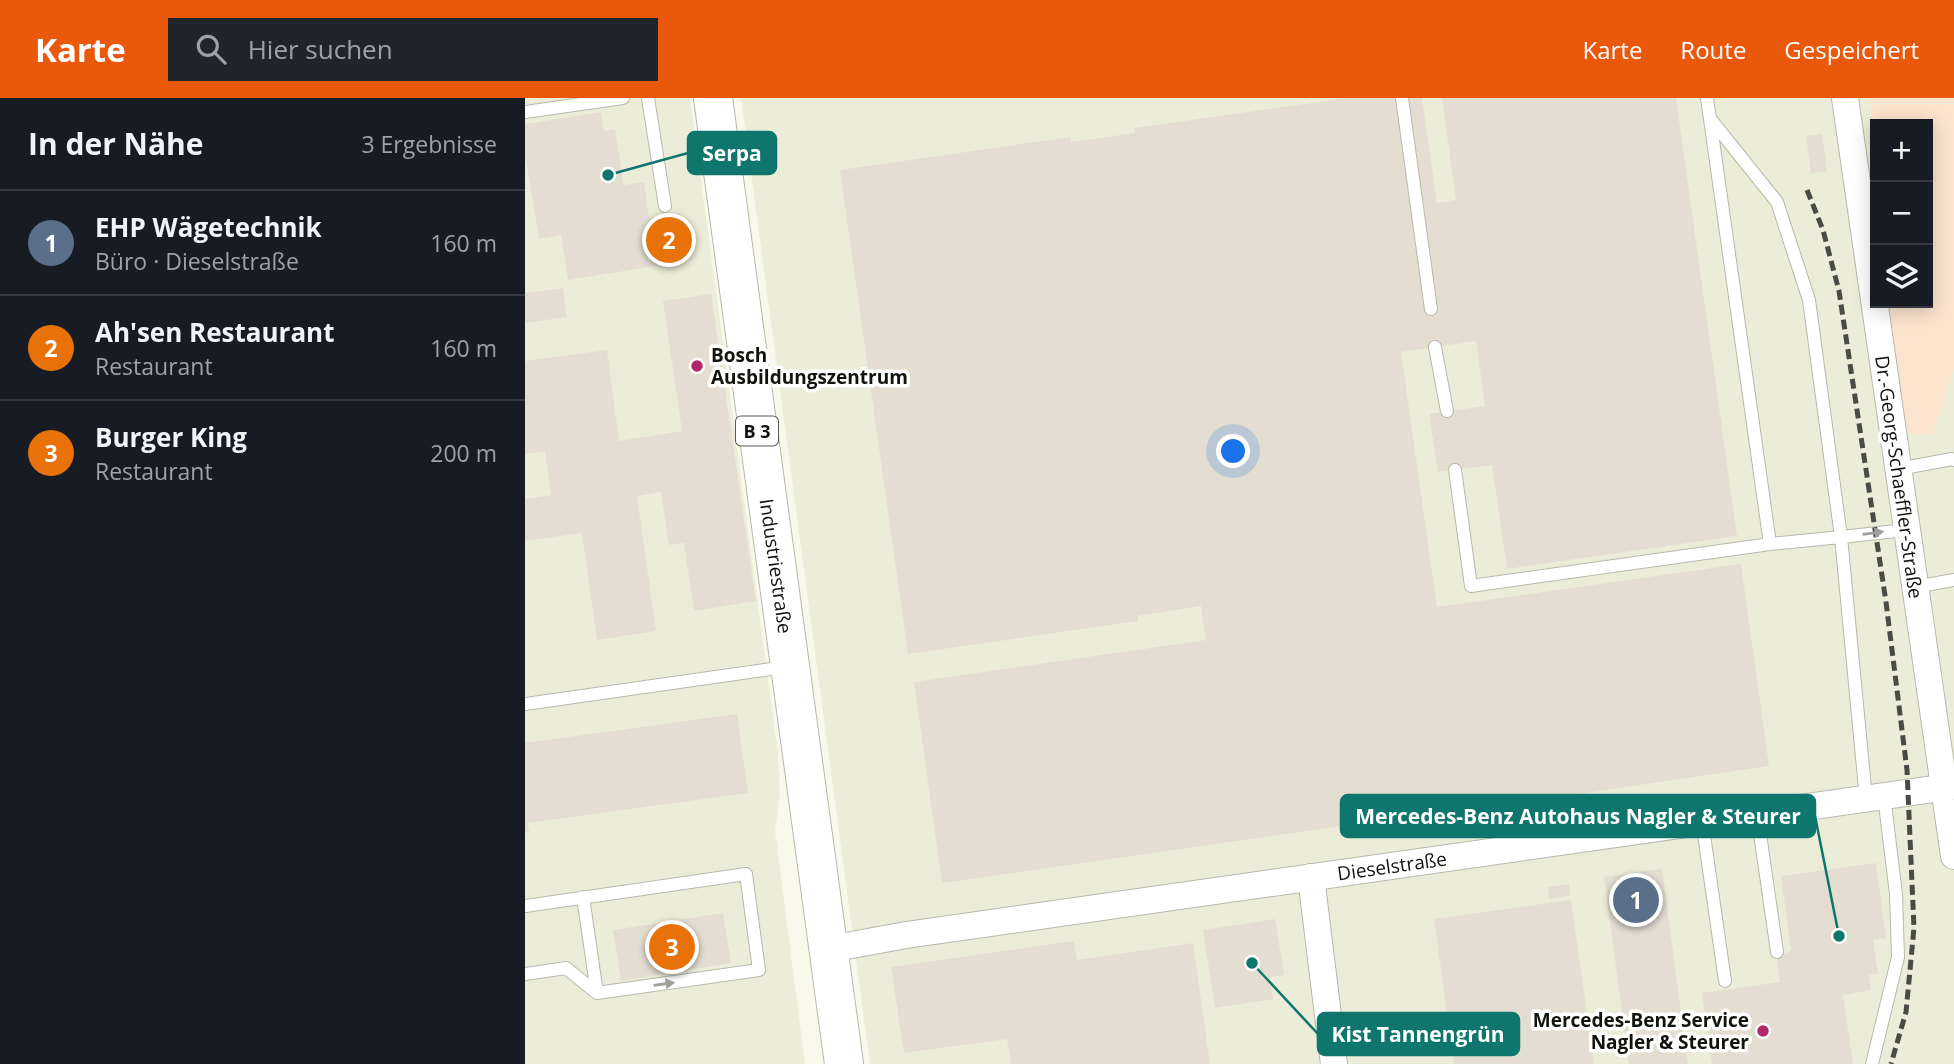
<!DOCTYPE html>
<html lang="de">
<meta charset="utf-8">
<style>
body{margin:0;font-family:"Open Sans",sans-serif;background:#20242c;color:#f1f3f6}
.controls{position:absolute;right:21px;top:21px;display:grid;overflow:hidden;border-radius:0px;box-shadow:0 4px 18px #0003}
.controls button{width:63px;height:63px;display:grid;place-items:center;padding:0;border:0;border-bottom:2px solid #363941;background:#171b24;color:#f1f3f6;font:35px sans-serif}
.you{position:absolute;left:709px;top:354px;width:24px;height:24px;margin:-18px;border:5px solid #fff;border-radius:50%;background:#1a73e8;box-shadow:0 0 0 10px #1a73e833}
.badge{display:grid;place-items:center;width:46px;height:46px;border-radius:50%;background:#ea580c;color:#fff;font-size:23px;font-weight:700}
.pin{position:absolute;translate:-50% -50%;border:4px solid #fff;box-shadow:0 2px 7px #0006}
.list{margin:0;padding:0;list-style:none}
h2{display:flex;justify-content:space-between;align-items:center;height:91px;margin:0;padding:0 28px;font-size:30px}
h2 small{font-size:23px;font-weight:400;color:#9ea1a6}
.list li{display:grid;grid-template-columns:46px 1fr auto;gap:21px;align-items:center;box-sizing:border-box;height:105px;padding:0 28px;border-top:2px solid #363941}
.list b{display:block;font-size:26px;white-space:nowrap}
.list p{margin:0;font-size:23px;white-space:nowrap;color:#9ea1a6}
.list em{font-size:23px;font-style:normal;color:#9ea1a6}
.icon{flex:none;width:38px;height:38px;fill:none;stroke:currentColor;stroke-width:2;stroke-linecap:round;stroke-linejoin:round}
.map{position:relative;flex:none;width:1429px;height:966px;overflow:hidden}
header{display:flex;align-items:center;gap:42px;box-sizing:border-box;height:98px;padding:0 35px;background:#ea580c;color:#fff}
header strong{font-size:33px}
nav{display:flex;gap:38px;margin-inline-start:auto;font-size:24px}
.search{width:490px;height:63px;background:#20242c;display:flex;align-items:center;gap:18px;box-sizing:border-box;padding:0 24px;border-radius:0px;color:#9ea1a6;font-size:26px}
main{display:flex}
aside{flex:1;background:#171b24}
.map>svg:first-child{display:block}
.built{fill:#ecedd8;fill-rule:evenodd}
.green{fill:#fce4ce}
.building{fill:#e3ded1}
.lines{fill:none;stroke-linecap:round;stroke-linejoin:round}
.service-casing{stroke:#b8b9ac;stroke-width:14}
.minor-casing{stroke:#b8b9ac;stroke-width:28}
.primary-casing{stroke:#b8b9ac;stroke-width:40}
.service{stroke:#fff;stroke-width:12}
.minor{stroke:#fff;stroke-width:26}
.primary{stroke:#fff;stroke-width:38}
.rail{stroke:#4b4b45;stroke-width:5;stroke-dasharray:10 5;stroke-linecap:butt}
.oneway{fill:#a0a09f}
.poi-dot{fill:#b0286a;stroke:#fff;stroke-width:2.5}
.labels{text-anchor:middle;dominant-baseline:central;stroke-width:7;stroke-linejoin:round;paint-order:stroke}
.shield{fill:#fff;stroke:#595956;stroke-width:2}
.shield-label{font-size:18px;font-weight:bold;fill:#12120e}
.poi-label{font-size:19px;font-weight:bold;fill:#12120e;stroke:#fff;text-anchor:start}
.street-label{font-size:19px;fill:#12120e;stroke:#fff}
.leader{fill:none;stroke:#0f766e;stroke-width:2.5}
.callout-dot{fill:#0f766e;stroke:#fff;stroke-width:2.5}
.callout{fill:#0f766e;stroke:#0f766e;stroke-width:2.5}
.callout-label{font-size:21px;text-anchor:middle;font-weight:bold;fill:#fff}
</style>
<header>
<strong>Karte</strong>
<div class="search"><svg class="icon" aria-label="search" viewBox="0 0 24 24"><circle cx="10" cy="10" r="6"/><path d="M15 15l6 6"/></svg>Hier suchen</div>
<nav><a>Karte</a><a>Route</a><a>Gespeichert</a></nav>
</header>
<main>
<aside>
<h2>In der Nähe<small>3 Ergebnisse</small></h2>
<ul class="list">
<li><span class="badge" style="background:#5c6f8a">1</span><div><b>EHP Wägetechnik</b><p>Büro · Dieselstraße</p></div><em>160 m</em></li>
<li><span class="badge" style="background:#e8710a">2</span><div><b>Ah'sen Restaurant</b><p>Restaurant</p></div><em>160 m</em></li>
<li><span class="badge" style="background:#e8710a">3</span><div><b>Burger King</b><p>Restaurant</p></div><em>200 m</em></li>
</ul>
</aside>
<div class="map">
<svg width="1429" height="966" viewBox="0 0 1429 966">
<rect width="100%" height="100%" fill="#f8f9eb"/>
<path class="built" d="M0 0H165L253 655 255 697 250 732 280 966H0Z
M216 0H1429V966H345ZM1350 26H1403V205H1350Z"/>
<path class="green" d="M1345 0H1429V272L1407 337 1375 334 1364 205H1403V26H1350V60Z"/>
<path class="building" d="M821 0H897L912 105 931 102 917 0H1151L1212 438 982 471 967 367 913 374 904 316 960 308 951 243 876 254 912 509 1216 466 1244 668 1019 701 1022 721 939 733 936 711 417 785 389 584 681 542 676 508 612 518 613 523 383 556 315 72 546 39V44L610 35V30Z
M76 14 79 33 90 31 99 87 119 84 124 120 155 115 162 163 43 182 36 137 14 141 0 56V26Z
M1297 36 1302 73 1286 75 1281 38Z
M38 190 42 219 0 225V195Z
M186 196 231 503 169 513 159 445 144 447 136 394 112 398 131 533 72 542 57 435 0 443V401L26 397 20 353 0 356V263L82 252 94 343 157 333 138 203Z
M212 616 223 695 2 725 4 734 0 735V645Z
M1351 765 1361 840 1348 842 1353 876 1344 877 1346 892 1318 897 1328 966H1187L1177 895 1255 884 1252 860 1266 852 1256 778Z
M1137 771 1163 966H1104L1079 779Z
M1044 786 1045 798 1024 801 1023 789Z
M1046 802 1069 966H929L909 821Z
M198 815 206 865 96 883 88 832Z
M750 821 759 877 745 879 748 901 690 910 678 832Z
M549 843 552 862 668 845 685 966H486L482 941 379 955 366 869Z"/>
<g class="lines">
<g class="service-casing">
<path id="service" d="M123 0 140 108
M877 0 906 211
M0 14 98 0
M1187 23 1252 104 1284 202 1316 439 1245 446
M910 249 922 313
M1373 371 1427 361 1429 362
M930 372 946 488 1245 446 1182 0
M1390 489 1429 482
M0 606 260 569
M1341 701 1316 439 1381 432
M1232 715 1252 854
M1177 723 1200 883
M58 799 72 895
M0 808 221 776 234 872 72 895 41 870 0 876
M1347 966 1373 859 1371 796 1359 698"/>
</g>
<g class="minor-casing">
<path id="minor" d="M1320 0 1429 758
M786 779 809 966
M305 851 381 837 1429 688"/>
</g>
<g class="primary-casing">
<path id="primary" d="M188 0 319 966"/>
</g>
<use href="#service" class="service"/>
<use href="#minor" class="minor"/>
<use href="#primary" class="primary"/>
<path class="rail" d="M1282 92 1298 132 1314 193 1361 504 1382 672 1389 830 1381 914 1366 966"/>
</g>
<defs><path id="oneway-solid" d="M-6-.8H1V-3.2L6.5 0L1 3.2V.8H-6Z" transform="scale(1.75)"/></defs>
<g class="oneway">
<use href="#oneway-solid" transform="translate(1348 435) rotate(-7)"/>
<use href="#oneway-solid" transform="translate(139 886) rotate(-8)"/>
</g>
<g class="poi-dot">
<circle cx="172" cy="268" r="7"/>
<circle cx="1238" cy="933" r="7"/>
</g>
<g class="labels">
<rect class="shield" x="211" y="318.5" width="42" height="29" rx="5"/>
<g class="shield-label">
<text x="232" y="333">B 3</text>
</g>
<g class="poi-label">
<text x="186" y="257">Bosch<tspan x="186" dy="22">Ausbildungszentrum</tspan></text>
<text x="1224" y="922" text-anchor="end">Mercedes-Benz Service<tspan x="1224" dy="22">Nagler &amp; Steurer</tspan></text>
</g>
<g class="street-label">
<text transform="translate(1374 379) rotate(82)">Dr.-Georg-Schaeffler-Straße</text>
<text transform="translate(251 468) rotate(82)">Industriestraße</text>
<text transform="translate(867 768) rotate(-8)">Dieselstraße</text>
</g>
</g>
<path class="leader" d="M83 77L163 55M1314 838L1290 718M727 865L793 936"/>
<g class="callout-dot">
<circle cx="83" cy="77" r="7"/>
<circle cx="1314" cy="838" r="7"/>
<circle cx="727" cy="865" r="7"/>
</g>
<g class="callout">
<rect x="163" y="34" width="88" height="42" rx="7"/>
<rect x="816" y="697" width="474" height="42" rx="7"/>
<rect x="793" y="915" width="201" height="42" rx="7"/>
</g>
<g class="callout-label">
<text x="207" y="63">Serpa</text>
<text x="1053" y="726">Mercedes-Benz Autohaus Nagler &amp; Steurer</text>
<text x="893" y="944">Kist Tannengrün</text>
</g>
</svg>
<div class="controls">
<button>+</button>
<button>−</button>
<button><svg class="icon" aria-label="layers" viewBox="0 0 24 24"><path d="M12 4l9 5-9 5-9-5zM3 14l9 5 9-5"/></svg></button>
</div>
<div class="you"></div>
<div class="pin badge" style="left:1111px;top:802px;background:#5c6f8a">1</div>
<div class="pin badge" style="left:144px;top:142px;background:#e8710a">2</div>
<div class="pin badge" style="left:147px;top:849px;background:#e8710a">3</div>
</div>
</main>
